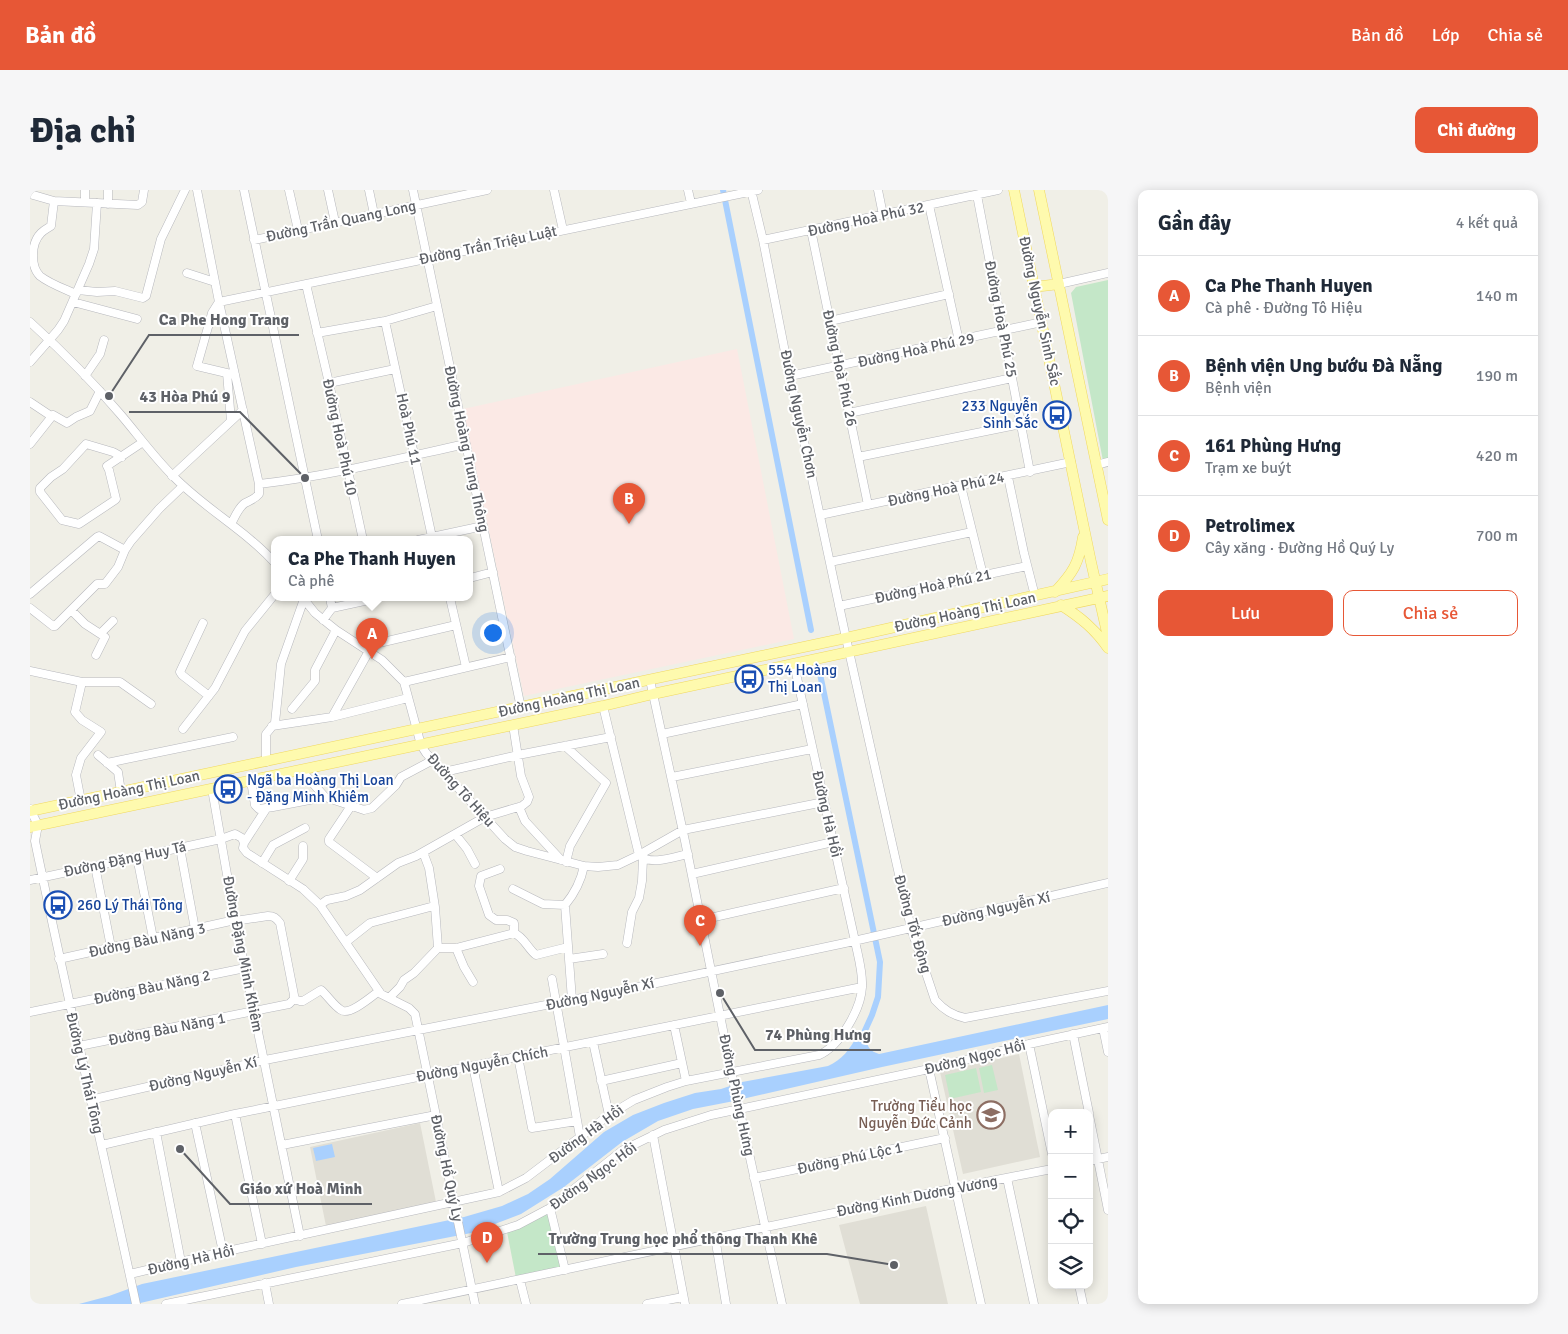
<!DOCTYPE html>
<html lang="vi">
<meta charset="utf-8">
<style>
body{margin:0;font-family:Signika,sans-serif;background:#f6f6f7;color:#1f2937}
.controls{position:absolute;right:15px;bottom:15px;display:grid;overflow:hidden;border-radius:10px;box-shadow:0 2px 12px #0003}
.controls button{width:45px;height:45px;display:grid;place-items:center;padding:0;border:0;border-bottom:1px solid #e0e1e3;background:#fff;color:#1f2937;font:25px sans-serif}
.you{position:absolute;left:462px;top:442px;width:18px;height:18px;margin:-12px;border:4px solid #fff;border-radius:50%;background:#1a73e8;box-shadow:0 0 0 8px #1a73e833}
.badge{display:grid;place-items:center;width:32px;height:32px;border-radius:50%;background:#e75736;color:#fff;font-size:16px;font-weight:700}
.pin{position:absolute;translate:-50% -41px;filter:drop-shadow(0 1px 2px #0008)}
.pin::after{content:'';position:absolute;top:26px;width:18px;height:15px;background:inherit;clip-path:polygon(0 0,100% 0,50% 100%)}
.popup{position:absolute;left:241px;top:346px;width:202px;height:65px;box-sizing:border-box;display:grid;place-content:center;border-radius:10px;background:#fff;filter:drop-shadow(0 1px 4px #0005);font-size:16px;white-space:nowrap;color:#747a83}
.popup b{font-size:19px;color:#1f2937}
.popup::after{content:'';position:absolute;left:50%;top:100%;margin-left:-10px;border:10px solid transparent;border-top-color:#fff}
.list{margin:0;padding:0;list-style:none}
h2{display:flex;justify-content:space-between;align-items:center;height:65px;margin:0;padding:0 20px;font-size:21px}
h2 small{font-size:16px;font-weight:400;color:#747a83}
.list li{display:grid;grid-template-columns:32px 1fr auto;gap:15px;align-items:center;box-sizing:border-box;height:80px;padding:0 20px;border-top:1px solid #e0e1e3}
.list b{display:block;font-size:19px;white-space:nowrap}
.list p{margin:0;font-size:16px;white-space:nowrap;color:#747a83}
.list em{font-size:16px;font-style:normal;color:#747a83}
.actions{display:flex;gap:10px;padding:15px 20px}
.actions a{flex:1;padding:11px 0;border:1px solid #e75736;border-radius:10px;text-align:center;font-size:18px;color:#e75736}
.actions .main{background:#e75736;color:#fff}
.icon{flex:none;width:28px;height:28px;fill:none;stroke:currentColor;stroke-width:2;stroke-linecap:round;stroke-linejoin:round}
.map{position:relative;flex:none;width:1078px;height:1114px;overflow:hidden;border-radius:10px}
header{display:flex;align-items:center;gap:30px;box-sizing:border-box;height:70px;padding:0 25px;background:#e75736;color:#fff}
header strong{font-size:24px}
nav{display:flex;gap:28px;margin-inline-start:auto;font-size:18px}
.intro{display:flex;align-items:center;justify-content:space-between;box-sizing:border-box;height:120px;padding:0 30px}
h1{margin:0;font-size:35px}
.button{padding:12px 22px;border-radius:10px;background:#e75736;color:#fff;font-size:18px;font-weight:700}
main{display:flex;gap:30px;padding:0 30px}
aside{flex:1;background:#fff;border-radius:10px;box-shadow:0 2px 12px #0003}
.map>svg:first-child{display:block}
.education{fill:#e0ded5}
.medical{fill:#fbe9e5}
.green{fill:#c4e7c8}
.water{fill:#a9d0fe}
.lines{fill:none;stroke-linecap:round;stroke-linejoin:round}
.canal{stroke:#a9d0fe;stroke-width:6}
.minor-casing{stroke:#b7b8bd;stroke-width:9}
.major-casing{stroke:#f0d860;stroke-width:11}
.minor{stroke:#fff;stroke-width:8}
.major{stroke:#fefaae;stroke-width:10}
.labels{text-anchor:middle;dominant-baseline:central;stroke-width:4;stroke-linejoin:round;paint-order:stroke}
.street-label{font-size:15px;fill:#5e6167;stroke:#fff}
.transit-label{font-size:15px;fill:#164399;stroke:#fff;text-anchor:start}
.education-label{font-size:15px;fill:#785e54;stroke:#fff;text-anchor:end}
.leader{fill:none;stroke:#5e6167;stroke-width:2}
.callout-dot{fill:#5e6167;stroke:#fff;stroke-width:2}
.callout-label{font-size:16px;text-anchor:middle;font-weight:bold;fill:#5e6167;stroke:#fff;stroke-width:4;stroke-linejoin:round;paint-order:stroke}
</style>
<header>
<strong>Bản đồ</strong>
<nav><a>Bản đồ</a><a>Lớp</a><a>Chia sẻ</a></nav>
</header>
<div class="intro"><h1>Địa chỉ</h1><a class="button">Chỉ đường</a></div>
<main>
<div class="map">
<svg width="1078" height="1114" viewBox="0 0 1078 1114">
<rect width="100%" height="100%" fill="#f0efe7"/>
<path class="education" d="M989 864 1010 967 933 984 910 882Z
M390 933 406 1012 296 1036 280 957Z
M896 1016 918 1114H830L809 1035Z"/>
<path class="medical" d="M707 159 764 449 494 506 433 219Z"/>
<path class="green" d="M1078 90V271H1073L1041 103 1046 97Z
M962 875 968 900 954 903 949 878Z
M946 878 951 902 920 909 915 885Z
M520 1018 535 1080 486 1088 477 1042Z"/>
<path class="water" d="M1078 815V829L852 877 699 912 663 919 628 931 592 952 534 997 491 1024 441 1043 266 1077 106 1114H49L79 1106 112 1094 434 1027 472 1016 498 1004 520 989 574 942 603 925 634 913 665 903 691 899 712 892 798 876C812 870 820 859 827 846L836 849C838 858 840 861 849 864Z
M302 954 305 967 286 971 283 958Z"/>
<g class="lines">
<path class="canal" d="M693 0 781 440
M790 484 850 772 848 807 842 825 832 847"/>
<g class="minor-casing">
<path id="minor" d="M55 0V12
M167 0 189 112 229 294C299 286 367 269 436 254
M214 0 288 350
M259 0 268 40
M298 0 305 32
M339 0 344 24
M383 0 491 518
M524 0 533 40
M658 0 661 13
M721 0 733 50 755 162 816 448 881 738 905 810C914 820 922 825 935 828L1078 801
M848 0 853 25
M0 4 24 11 108 15 112 12 114 0
M947 5 1000 282
M24 11 21 36C18 38 14 40 11 43 1 53 0 76 10 86 20 94 35 99 46 104
M78 14V0
M899 15 929 151
M781 40 838 315
M224 50 457 0
M733 50 968 0
M157 83 185 92
M276 94 299 193 333 350
M1029 94 1078 83
M48 100 67 102 85 101 113 108 116 106 131 49 155 0
M43 112 107 129
M355 131 402 347
M800 131 919 104
M0 132C32 161 63 192 91 225 108 245 124 267 143 286 174 318 215 340 245 373
M287 143 355 131 407 116
M0 172 28 140 34 131 59 74 64 59 67 13
M197 183 201 231
M205 185 167 176 182 123 189 112 728 0
M55 186 70 164 74 150
M760 186 1012 132
M299 193 365 179
M0 212 21 226
M819 223 982 188
M0 254 23 225 37 233 46 227 60 221 70 201
M92 267 83 262 56 254 33 279 21 287 10 298V302L32 330 49 334 85 310 86 309 79 280 77 276 113 252
M828 267 991 234
M1066 275 1078 272
M142 286 213 220
M978 287 994 363 1005 406
M931 296 953 385
M790 325 1041 272
M201 334C205 327 208 318 215 313 221 310 225 309 229 304V294
M388 350 453 336
M800 372 942 342
M440 388 463 382
M0 404 67 347 69 346 95 360
M273 408 285 423 306 440 352 470 374 492 391 555 396 563 475 649 485 657 497 661 554 676 568 677 588 675 609 665 653 640 794 612
M300 408 302 418
M420 408 436 477
M809 416 997 376
M0 418 23 436H25L67 394H75L88 377 95 360 101 351 129 319 153 296
M41 420 55 434 75 447 66 465
M293 430 302 418 348 408
M173 433 150 482 152 485 179 506
M71 443 83 431
M0 481 52 492H90L121 514
M620 490 655 651 703 890 752 1114
M374 492 481 467
M573 516 609 665C620 676 644 667 658 664
M262 519 285 491V480L306 440
M302 527 339 461 349 453 426 435
M242 536 302 527 378 508
M153 539 185 498 215 441 245 404
M632 544 773 514
M535 556 576 593 540 656 536 672
M68 565 88 582 91 602
M236 572V544L245 533 251 474 274 409
M77 573 203 547
M271 580 295 607
M414 582 488 565 581 547
M642 587 782 559
M221 591 225 615 229 619 243 617 295 607 334 620 342 618 366 595 371 587 403 570
M182 599 205 730 270 1046
M51 611 46 585 51 568 71 542 52 530 45 522 52 492
M321 616 299 649V652L347 688
M489 617 495 631 531 670
M0 619 8 635 5 651C37 806 73 960 106 1114
M425 644 437 659 445 674
M214 653 236 619
M150 658 165 739
M393 662 399 678 405 717 408 758H426L484 743C494 747 498 759 506 765L538 757
M107 667 123 748
M232 673 243 655 275 638
M65 676 81 757
M470 679 451 686 449 696 459 725 466 730H477L484 733V743
M662 684 803 652
M0 690 191 649 205 644 212 648 214 653 213 658 217 663 273 699 290 715 351 804 379 818 385 824 445 1114
M259 691 273 669V656
M483 699 513 714 535 715
M290 715 297 710 316 706 330 700 368 673 386 666 455 627 492 616 497 612 499 607 491 586 483 535
M671 730 814 698
M316 752 340 733 404 716
M597 753 602 722 609 708 612 691 613 669
M426 758 434 777 443 792
M29 769 205 730
M539 769 573 764
M522 789 550 947
M359 808 370 797 374 790 384 783 408 758
M264 809 270 811H273L291 800C298 806 303 815 311 820 319 826 341 807 349 801
M542 810 535 715C545 703 551 691 554 676
M0 822 215 778
M644 835 656 891
M1073 838 1078 862
M1043 844 1059 923
M563 852 579 925
M999 854 1022 964
M49 856 259 814 264 809V805L250 733C246 728 244 726 238 726L205 731
M488 867 502 938 547 931
M443 876 469 1002
M899 879 951 1114
M571 891 652 873
M60 910 235 870 608 797 815 753 1078 693
M205 924 232 1054
M1059 925 1078 1020
M165 933 193 1062
M126 942 151 1072
M623 945 655 1114
M72 955 205 924 832 797
M252 955 406 925
M1059 971 1078 967
M724 988 915 948
M977 988 1004 1114
M520 1018 535 1080
M685 1047 696 1114
M100 1084 193 1062 469 1002 496 988 579 925 604 910 637 897 656 891 789 865C810 856 831 819 832 797 833 782 828 766 825 751L764 474
M490 1090 496 1114
M235 1093 239 1114
M1049 1095 1053 1114
M136 1114 433 1053 488 1035 520 1018 593 960 634 940 681 925 899 879 999 854 1078 837
M372 1114C588 1069 804 1021 1022 979
M617 1114 653 1107"/>
</g>
<g class="major-casing">
<path id="major" d="M984 0 1061 372 1078 447
M1009 0 1078 330
M1004 97 1029 94
M1025 402C1043 383 1049 373 1053 347
M1031 415C1050 427 1065 439 1078 458
M0 621 816 448 1078 389
M0 637 573 516 623 504 1078 406"/>
</g>
<use href="#minor" class="minor"/>
<use href="#major" class="major"/>
</g>
<defs>
<g id="bus-ring" transform="scale(1.4375)"><circle r="9.5" fill="#fff" stroke="#1a4fb4" stroke-width="1.5"/><path d="M-5-6H5V4H4V6H2V4H-2V6H-4V4H-5ZM-3.5-4V0h7V-4ZM-3.5 1.2v1.5H-2V1.2ZM2 1.2v1.5H3.5V1.2Z" fill="#1a4fb4"/></g>
<g id="school-ring" transform="scale(1.4375)"><circle r="9.5" fill="#fff" stroke="#8d6e63" stroke-width="1.5"/><path d="M0-5L7-2L0 1L-7-2ZM-4 1L0 2.5L4 1V4Q0 6-4 4Z" fill="#8d6e63"/></g>
</defs>
<g fill-rule="evenodd">
<use href="#bus-ring" x="1027" y="225"/>
<use href="#bus-ring" x="719" y="489"/>
<use href="#bus-ring" x="198" y="599"/>
<use href="#bus-ring" x="28" y="715"/>
<use href="#school-ring" x="961" y="925"/>
</g>
<g class="labels">
<g class="street-label">
<text transform="translate(836 29) rotate(-12)">Đường Hoà Phú 32</text>
<text transform="translate(311 31) rotate(-12)">Đường Trần Quang Long</text>
<text transform="translate(458 55) rotate(-12)">Đường Trần Triệu Luật</text>
<text transform="translate(1010 121) rotate(78)">Đường Nguyễn Sinh Sắc</text>
<text transform="translate(971 129) rotate(79)">Đường Hoà Phú 25</text>
<text transform="translate(886 160) rotate(-12)">Đường Hoà Phú 29</text>
<text transform="translate(810 178) rotate(78)">Đường Hoà Phú 26</text>
<text transform="translate(769 224) rotate(78)">Đường Nguyễn Chơn</text>
<text transform="translate(379 239) rotate(78)">Hoà Phú 11</text>
<text transform="translate(310 247) rotate(78)">Đường Hoà Phú 10</text>
<text transform="translate(437 259) rotate(78)">Đường Hoàng Trung Thông</text>
<text transform="translate(916 299) rotate(-12)">Đường Hoà Phú 24</text>
<text transform="translate(903 396) rotate(-12)">Đường Hoà Phú 21</text>
<text transform="translate(935 422) rotate(-12)">Đường Hoàng Thị Loan</text>
<text transform="translate(539 507) rotate(-12)">Đường Hoàng Thị Loan</text>
<text transform="translate(99 600) rotate(-12)">Đường Hoàng Thị Loan</text>
<text transform="translate(431 600) rotate(48)">Đường Tô Hiệu</text>
<text transform="translate(797 624) rotate(77)">Đường Hà Hồi</text>
<text transform="translate(95 669) rotate(-12)">Đường Đặng Huy Tá</text>
<text transform="translate(966 719) rotate(-13)">Đường Nguyễn Xí</text>
<text transform="translate(883 734) rotate(74)">Đường Tốt Động</text>
<text transform="translate(117 750) rotate(-12)">Đường Bàu Năng 3</text>
<text transform="translate(213 764) rotate(79)">Đường Đặng Minh Khiêm</text>
<text transform="translate(122 797) rotate(-12)">Đường Bàu Năng 2</text>
<text transform="translate(570 804) rotate(-12)">Đường Nguyễn Xí</text>
<text transform="translate(137 839) rotate(-11)">Đường Bàu Năng 1</text>
<text transform="translate(945 867) rotate(-14)">Đường Ngọc Hồi</text>
<text transform="translate(452 874) rotate(-11)">Đường Nguyễn Chích</text>
<text transform="translate(55 883) rotate(77)">Đường Lý Thái Tông</text>
<text transform="translate(173 884) rotate(-13)">Đường Nguyễn Xí</text>
<text transform="translate(707 905) rotate(78)">Đường Phùng Hưng</text>
<text transform="translate(556 944) rotate(-36)">Đường Hà Hồi</text>
<text transform="translate(820 968) rotate(-12)">Đường Phú Lộc 1</text>
<text transform="translate(417 978) rotate(78)">Đường Hồ Quý Ly</text>
<text transform="translate(563 986) rotate(-36)">Đường Ngọc Hồi</text>
<text transform="translate(887 1006) rotate(-11)">Đường Kinh Dương Vương</text>
<text transform="translate(161 1070) rotate(-13)">Đường Hà Hồi</text>
</g>
<g class="transit-label">
<text x="1008" y="216" text-anchor="end">233 Nguyễn<tspan x="1008" dy="17">Sinh Sắc</tspan></text>
<text x="738" y="480">554 Hoàng<tspan x="738" dy="17">Thị Loan</tspan></text>
<text x="217" y="590">Ngã ba Hoàng Thị Loan<tspan x="217" dy="17">- Đặng Minh Khiêm</tspan></text>
<text x="47" y="715">260 Lý Thái Tông</text>
</g>
<g class="education-label">
<text x="942" y="916">Trường Tiểu học<tspan x="942" dy="17">Nguyễn Đức Cảnh</tspan></text>
</g>
</g>
<path class="leader" d="M79 206L119 145H269M275 288L210 222H99M690 803L725 860H851M150 959L200 1014H342M864 1075L797 1064H508"/>
<g class="callout-dot">
<circle cx="79" cy="206" r="5"/>
<circle cx="275" cy="288" r="5"/>
<circle cx="690" cy="803" r="5"/>
<circle cx="150" cy="959" r="5"/>
<circle cx="864" cy="1075" r="5"/>
</g>
<g class="callout-label">
<text x="194" y="135">Ca Phe Hong Trang</text>
<text x="155" y="212">43 Hòa Phú 9</text>
<text x="788" y="850">74 Phùng Hưng</text>
<text x="271" y="1004">Giáo xứ Hoà Minh</text>
<text x="653" y="1054">Trường Trung học phổ thông Thanh Khê</text>
</g>
</svg>
<div class="controls">
<button>+</button>
<button>−</button>
<button><svg class="icon" aria-label="locate" viewBox="0 0 24 24"><circle cx="12" cy="12" r="6"/><path d="M12 2v4M12 18v4M2 12h4M18 12h4"/></svg></button>
<button><svg class="icon" aria-label="layers" viewBox="0 0 24 24"><path d="M12 4l9 5-9 5-9-5zM3 14l9 5 9-5"/></svg></button>
</div>
<div class="you"></div>
<div class="pin badge" style="left:342px;top:469px">A</div>
<div class="popup"><b>Ca Phe Thanh Huyen</b>Cà phê</div>
<div class="pin badge" style="left:599px;top:334px">B</div>
<div class="pin badge" style="left:670px;top:756px">C</div>
<div class="pin badge" style="left:457px;top:1073px">D</div>
</div>
<aside>
<h2>Gần đây<small>4 kết quả</small></h2>
<ul class="list">
<li><span class="badge">A</span><div><b>Ca Phe Thanh Huyen</b><p>Cà phê · Đường Tô Hiệu</p></div><em>140 m</em></li>
<li><span class="badge">B</span><div><b>Bệnh viện Ung bướu Đà Nẵng</b><p>Bệnh viện</p></div><em>190 m</em></li>
<li><span class="badge">C</span><div><b>161 Phùng Hưng</b><p>Trạm xe buýt</p></div><em>420 m</em></li>
<li><span class="badge">D</span><div><b>Petrolimex</b><p>Cây xăng · Đường Hồ Quý Ly</p></div><em>700 m</em></li>
</ul>
<div class="actions"><a class="main">Lưu</a><a>Chia sẻ</a></div>
</aside>
</main>
